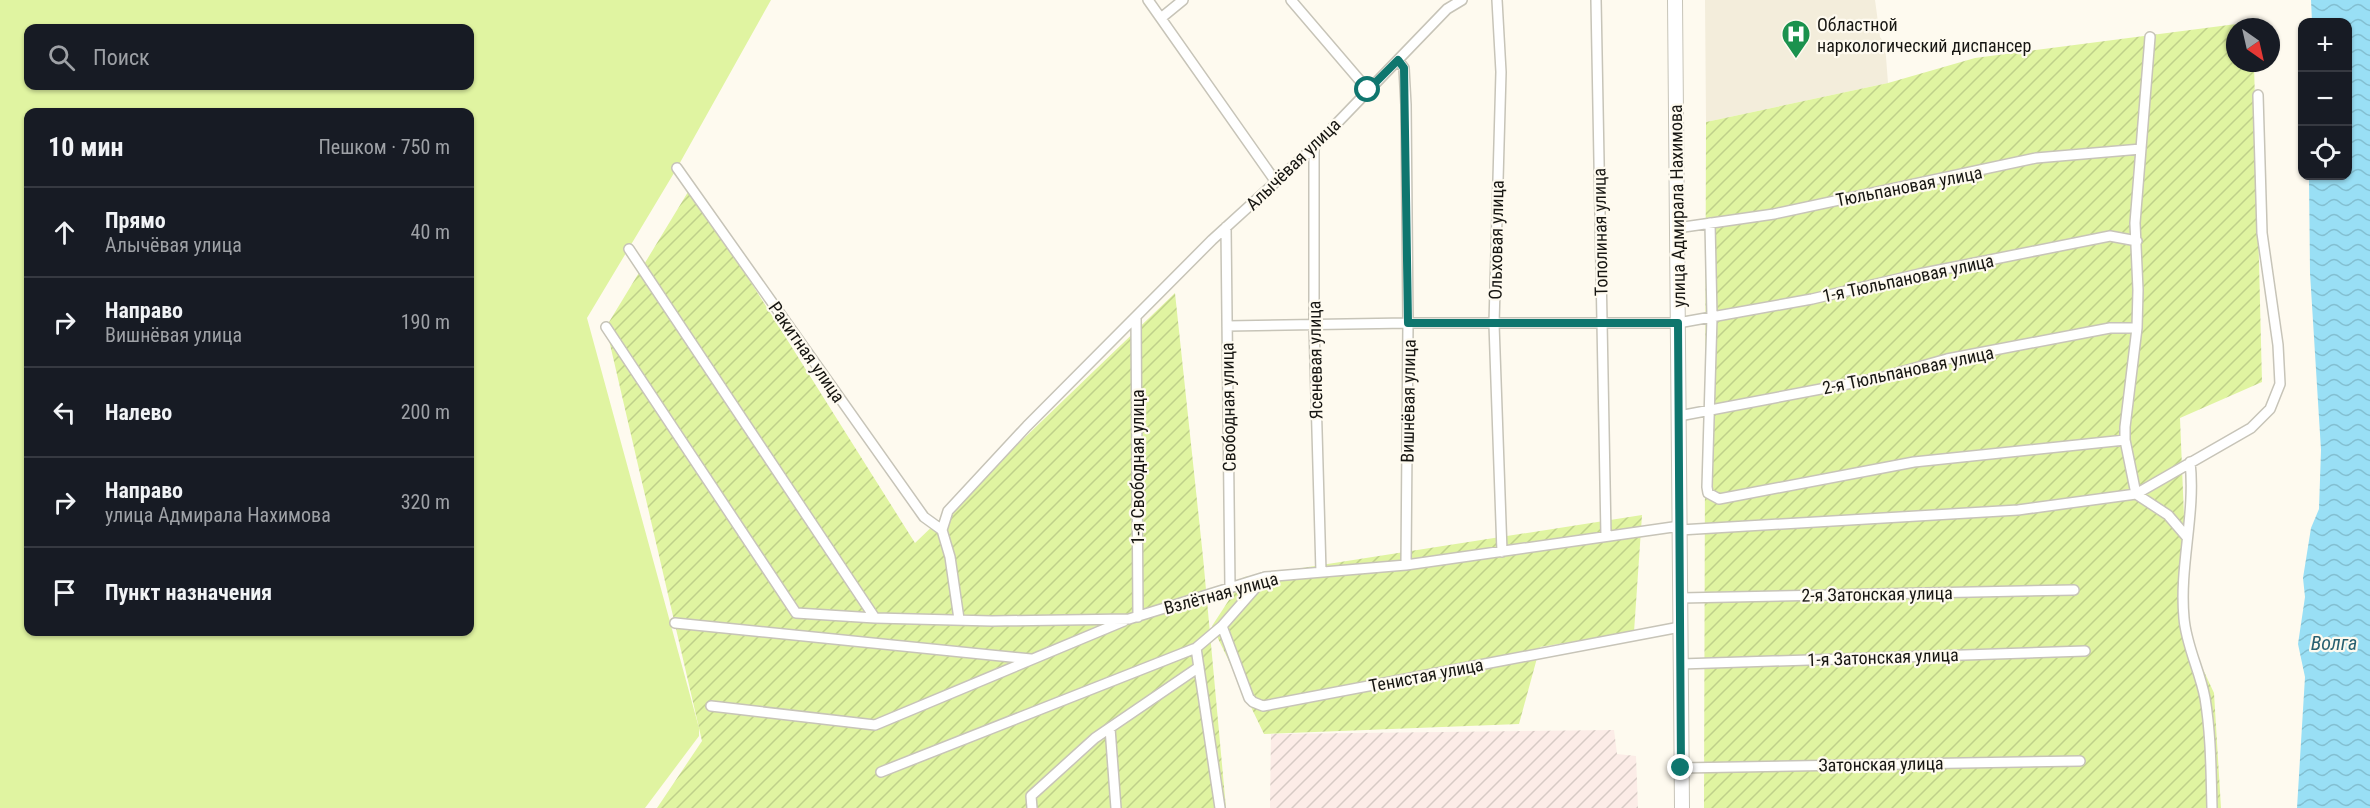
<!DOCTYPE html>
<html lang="ru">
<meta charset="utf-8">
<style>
body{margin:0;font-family:"Roboto Condensed",sans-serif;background:#20242c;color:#f1f3f6}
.controls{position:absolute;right:18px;top:18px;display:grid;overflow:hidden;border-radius:12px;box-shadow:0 2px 4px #0004}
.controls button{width:54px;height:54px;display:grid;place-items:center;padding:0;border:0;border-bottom:2px solid #363941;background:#171b24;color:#f1f3f6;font:30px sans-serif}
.compass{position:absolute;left:2226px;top:18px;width:54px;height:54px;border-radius:50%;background:#171b24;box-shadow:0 2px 4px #0004;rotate:146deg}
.stop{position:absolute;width:18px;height:18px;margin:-14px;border:4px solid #0f766e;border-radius:50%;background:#fff}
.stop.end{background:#0f766e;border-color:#fff;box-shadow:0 2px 6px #0008}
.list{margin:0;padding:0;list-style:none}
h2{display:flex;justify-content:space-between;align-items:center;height:78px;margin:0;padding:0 24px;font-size:26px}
h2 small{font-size:20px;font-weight:400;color:#9ea1a6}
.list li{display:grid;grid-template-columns:39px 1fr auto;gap:18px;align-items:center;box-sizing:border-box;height:90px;padding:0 24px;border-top:2px solid #363941}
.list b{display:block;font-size:22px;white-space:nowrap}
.list p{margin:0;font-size:20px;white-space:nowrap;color:#9ea1a6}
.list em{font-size:20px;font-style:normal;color:#9ea1a6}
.icon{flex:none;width:33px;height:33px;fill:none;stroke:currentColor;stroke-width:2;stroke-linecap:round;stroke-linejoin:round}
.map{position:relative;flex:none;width:2370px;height:808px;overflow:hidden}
.search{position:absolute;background:#171b24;box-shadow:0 2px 4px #0004;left:24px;top:24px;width:450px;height:66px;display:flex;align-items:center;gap:15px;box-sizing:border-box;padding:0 21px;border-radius:12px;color:#9ea1a6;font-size:22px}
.panel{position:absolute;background:#171b24;box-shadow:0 2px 4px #0004;left:24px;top:108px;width:450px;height:528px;border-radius:12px}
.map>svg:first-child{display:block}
.built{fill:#f3eddb}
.industrial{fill:url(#industrial-furrows)}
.grass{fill:#e0f4a1;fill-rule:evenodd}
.garden{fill:url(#garden-furrows)}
.water{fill:url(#water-waves)}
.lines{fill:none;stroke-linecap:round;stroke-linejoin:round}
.minor-casing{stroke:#c7c4b8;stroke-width:12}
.secondary-casing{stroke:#c7c4b8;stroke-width:16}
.minor{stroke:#fff;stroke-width:9}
.secondary{stroke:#fff;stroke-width:14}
.route{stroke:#0f766e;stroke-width:8}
.labels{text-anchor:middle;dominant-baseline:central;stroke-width:4.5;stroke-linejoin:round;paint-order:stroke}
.poi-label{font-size:18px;fill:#171612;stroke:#fefaef;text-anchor:start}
.street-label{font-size:18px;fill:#171612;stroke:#fefaef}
.water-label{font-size:20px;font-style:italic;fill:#286070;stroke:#fefaef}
</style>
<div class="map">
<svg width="2370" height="808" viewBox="0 0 2370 808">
<defs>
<pattern id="industrial-furrows" width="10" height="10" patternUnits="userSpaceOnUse" patternTransform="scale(1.5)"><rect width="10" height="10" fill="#fcece7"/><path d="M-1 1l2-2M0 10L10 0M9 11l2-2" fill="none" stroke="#d7cac5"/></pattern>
<pattern id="garden-furrows" width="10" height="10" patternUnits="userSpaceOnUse" patternTransform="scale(1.5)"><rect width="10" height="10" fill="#e0f4a1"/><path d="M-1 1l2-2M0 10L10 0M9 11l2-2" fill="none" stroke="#bfd08a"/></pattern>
<pattern id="water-waves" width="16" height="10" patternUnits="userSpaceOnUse" patternTransform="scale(1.5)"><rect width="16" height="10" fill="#99dff5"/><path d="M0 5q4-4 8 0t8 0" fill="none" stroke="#83bfd1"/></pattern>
</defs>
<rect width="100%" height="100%" fill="#fefaef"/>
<path class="built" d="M1705 0H1875L1880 37 1885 44 1888 83 1706 122Z"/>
<path class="industrial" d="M1614 730 1617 754 1636 756 1638 808H1270L1271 734Z"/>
<path class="grass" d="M0 0H771L677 168 587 318 699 728V736L645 808H0ZM28 28H470V86H28ZM28 112H470V632H28Z"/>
<path class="garden" d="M2252 22 2253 27H2235V63H2254L2262 382 2180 418 2189 639 2214 693 2221 808H1704L1706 122 1888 83 1975 58Z
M691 187 915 543 1175 293 1203 557 1226 808H657L702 741 606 327Z
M1642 515 1634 632 1540 647 1519 724 1264 734 1212 626 1244 577Z"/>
<path class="water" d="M2311 0H2370V808H2297L2305 677 2298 644 2305 597 2303 578 2311 528 2319 509 2321 450 2310 273 2309 176H2348V22H2312Z"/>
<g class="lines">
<g class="minor-casing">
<path id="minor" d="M1148 0 1276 182
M1291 0 1368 90
M1497 0 1501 72 1494 324 1502 552
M1596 0 1606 536
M1161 18 1183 0
M2150 37 2135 223 2138 290 2137 328 2125 427V440L2136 494 2251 428 2270 409 2280 384 2278 345 2262 233 2258 95
M1398 60 1404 68 1406 105 1408 323 1406 565
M1314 147V325L1321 572
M677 168 924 517 942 530
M1710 223 1712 317 1707 487 1708 493 1719 499 1914 462 2125 440
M1226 227 1230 588
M1677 228 1774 214 2036 158 2141 149
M629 249 875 618
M1136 317 1138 617
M1227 326 1408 323H1678L1812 299 1919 274 2110 236 2137 241
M606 327 796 613 875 618 992 621 1129 619 1265 577 1406 565 1680 526
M1679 416 1879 378 1947 359 2110 328H2137
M2190 462C2196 513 2179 566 2184 618 2186 645 2200 671 2205 698 2211 734 2211 771 2212 808
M1680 530 2018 510 2136 494 2168 515 2186 536
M1681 598 2074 590
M959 619 950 557 942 530 948 511 1027 426 1212 240 1314 147 1447 9 1462 0
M675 623 1031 659
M1222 626 1249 698 1253 702 1263 706 1680 627
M1681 664 2085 651
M711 706 875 725 1124 621
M1110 728 1116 808
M1681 768 2080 761
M881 772 1196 648
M1032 808 1031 796 1095 738 1199 667
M1220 808 1196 648 1222 626 1265 577"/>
</g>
<g class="secondary-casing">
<path id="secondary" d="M1675 0 1682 808"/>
</g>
<use href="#minor" class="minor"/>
<use href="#secondary" class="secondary"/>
</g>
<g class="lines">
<path class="route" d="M1368 90 1398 60 1404 68 1408 323H1678L1681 768"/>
</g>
<defs>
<g id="hospital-pin" transform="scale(1.5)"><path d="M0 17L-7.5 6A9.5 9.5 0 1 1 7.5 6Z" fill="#1b924e" stroke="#fefaef"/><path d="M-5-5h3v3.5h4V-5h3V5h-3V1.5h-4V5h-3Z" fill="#fff"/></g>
</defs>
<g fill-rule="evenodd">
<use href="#hospital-pin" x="1796" y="34"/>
</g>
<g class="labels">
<g class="poi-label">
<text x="1817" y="24">Областной<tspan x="1817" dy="21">наркологический диспансер</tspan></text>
</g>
<g class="street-label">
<text transform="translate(1293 164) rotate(-44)">Алычёвая улица</text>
<text transform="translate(1909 186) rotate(-11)">Тюльпановая улица</text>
<text transform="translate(1677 206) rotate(-91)">улица Адмирала Нахимова</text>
<text transform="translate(1600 232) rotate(-91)">Тополиная улица</text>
<text transform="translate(1496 240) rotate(-89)">Ольховая улица</text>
<text transform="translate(1908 278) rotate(-12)">1-я Тюльпановая улица</text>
<text transform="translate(807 352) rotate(55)">Ракитная улица</text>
<text transform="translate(1315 360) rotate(-91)">Ясеневая улица</text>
<text transform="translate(1908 370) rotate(-12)">2-я Тюльпановая улица</text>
<text transform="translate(1408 401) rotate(-89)">Вишнёвая улица</text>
<text transform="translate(1228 407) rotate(-91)">Свободная улица</text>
<text transform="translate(1137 467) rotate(-90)">1-я Свободная улица</text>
<text transform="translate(1221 593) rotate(-15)">Взлётная улица</text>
<text transform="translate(1877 594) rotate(-1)">2-я Затонская улица</text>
<text transform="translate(1883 657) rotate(-2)">1-я Затонская улица</text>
<text transform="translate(1426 675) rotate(-11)">Тенистая улица</text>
<text transform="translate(1881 764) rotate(-1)">Затонская улица</text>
</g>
<g class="water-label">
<text x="2334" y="643">Волга</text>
</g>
</g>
</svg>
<div class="controls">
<button>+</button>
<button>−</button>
<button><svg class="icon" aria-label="locate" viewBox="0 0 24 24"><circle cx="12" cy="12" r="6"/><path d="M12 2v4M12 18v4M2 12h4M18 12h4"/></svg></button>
</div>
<svg class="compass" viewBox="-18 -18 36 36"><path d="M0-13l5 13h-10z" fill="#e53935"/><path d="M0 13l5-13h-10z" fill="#9ea1a6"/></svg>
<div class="stop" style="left:1368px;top:90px"></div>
<div class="stop end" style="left:1681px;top:768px"></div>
<div class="search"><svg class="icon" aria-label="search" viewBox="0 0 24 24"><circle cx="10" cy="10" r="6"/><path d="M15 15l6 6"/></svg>Поиск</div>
<section class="panel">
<h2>10 мин<small>Пешком · 750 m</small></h2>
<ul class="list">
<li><svg class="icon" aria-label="ahead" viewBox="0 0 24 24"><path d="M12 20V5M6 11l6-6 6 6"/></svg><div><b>Прямо</b><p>Алычёвая улица</p></div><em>40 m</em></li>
<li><svg class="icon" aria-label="right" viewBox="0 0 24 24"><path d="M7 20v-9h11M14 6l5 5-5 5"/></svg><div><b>Направо</b><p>Вишнёвая улица</p></div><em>190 m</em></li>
<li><svg class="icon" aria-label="left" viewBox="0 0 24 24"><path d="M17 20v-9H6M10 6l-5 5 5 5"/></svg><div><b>Налево</b></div><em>200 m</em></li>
<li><svg class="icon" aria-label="right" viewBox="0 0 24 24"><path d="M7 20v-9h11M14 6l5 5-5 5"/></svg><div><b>Направо</b><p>улица Адмирала Нахимова</p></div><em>320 m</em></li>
<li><svg class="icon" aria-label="arrive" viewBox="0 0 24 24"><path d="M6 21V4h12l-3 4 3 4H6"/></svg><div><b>Пункт назначения</b></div></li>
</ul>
</section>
</div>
